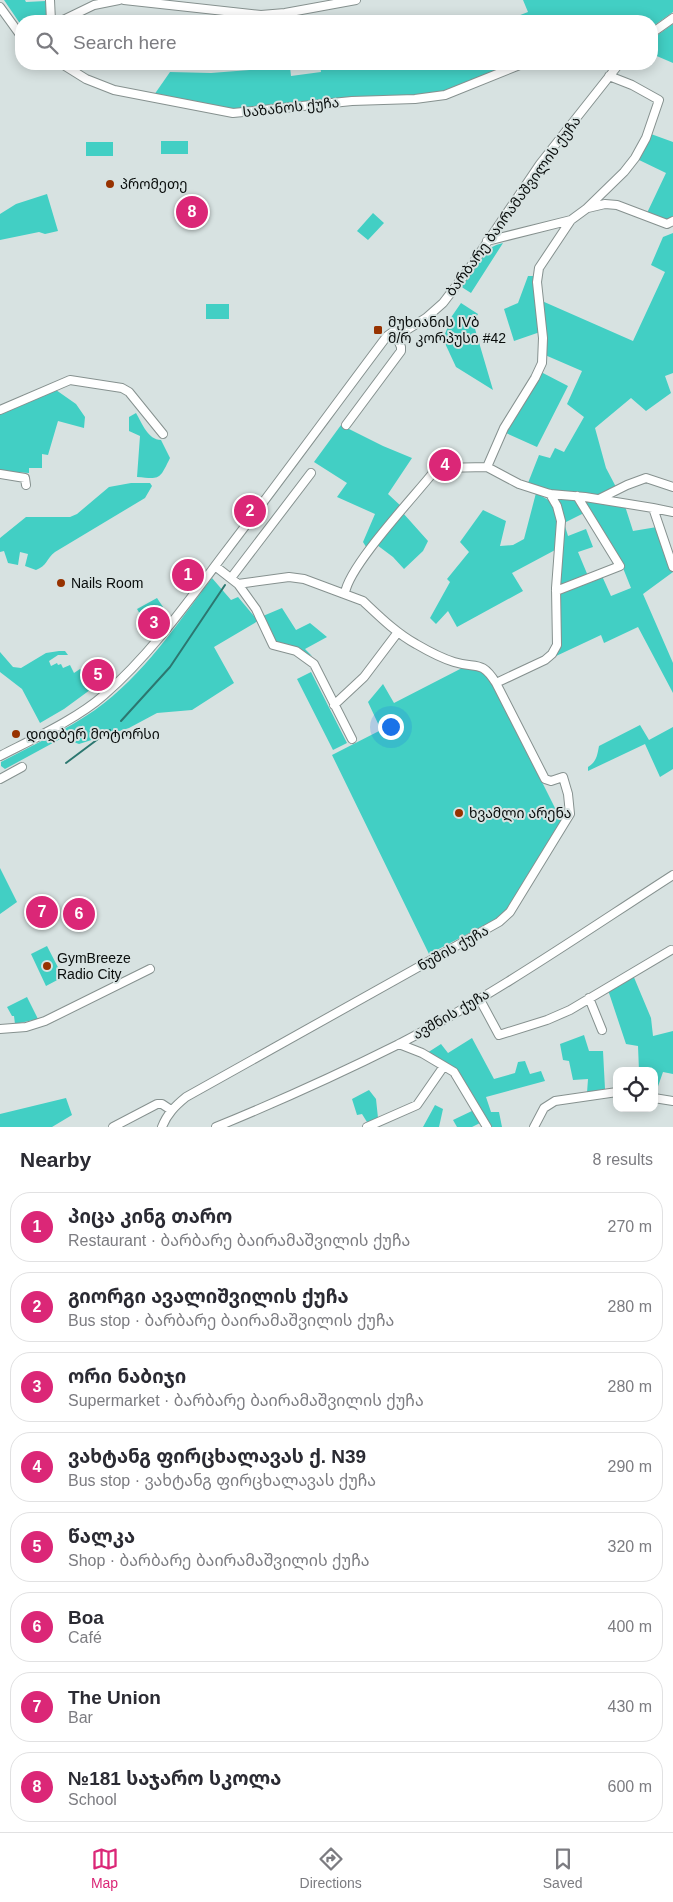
<!DOCTYPE html>
<meta charset="utf-8">
<style>
body{margin:0;font-family:Arial,"Noto Sans Georgian",sans-serif;background:#f7f7f7;color:#2b2b33}
.controls{position:absolute;right:15px;bottom:15px;display:grid;overflow:hidden;border-radius:10px;box-shadow:0 2px 12px #0003}
.controls button{width:45px;height:45px;display:grid;place-items:center;padding:0;border:0;border-bottom:1px solid #e1e1e2;background:#fff;color:#2b2b33;font:25px sans-serif}
.you{position:absolute;left:390px;top:726px;width:18px;height:18px;margin:-12px;border:4px solid #fff;border-radius:50%;background:#1a73e8;box-shadow:0 0 0 8px #1a73e833}
.badge{display:grid;place-items:center;width:32px;height:32px;border-radius:50%;background:#db2777;color:#fff;font-size:16px;font-weight:700}
.pin{position:absolute;translate:-50% -50%;border:2px solid #fff;box-shadow:0 1px 5px #0006}
.list{margin:0;padding:0;list-style:none}
h2{display:flex;justify-content:space-between;align-items:center;height:65px;margin:0;padding:0 20px;font-size:21px}
h2 small{font-size:16px;font-weight:400;color:#7c7c81}
.list li{display:grid;grid-template-columns:32px 1fr auto;gap:15px;align-items:center;box-sizing:border-box;height:70px;margin:0 10px 10px;padding:0 10px;border:1px solid #e1e1e2;border-radius:20px}
.list b{display:block;font-size:19px;white-space:nowrap}
.list p{margin:0;font-size:16px;white-space:nowrap;color:#7c7c81}
.list em{font-size:16px;font-style:normal;color:#7c7c81}
.icon{flex:none;width:28px;height:28px;fill:none;stroke:currentColor;stroke-width:2;stroke-linecap:round;stroke-linejoin:round}
.map{position:relative;flex:none;width:673px;height:1127px;overflow:hidden}
.search{position:absolute;background:#fff;box-shadow:0 2px 12px #0003;left:15px;right:15px;top:15px;height:55px;display:flex;align-items:center;gap:12px;box-sizing:border-box;padding:0 18px;border-radius:20px;color:#7c7c81;font-size:19px}
.sheet{height:705px;background:#fff}
nav{display:flex;justify-content:space-around;align-items:center;box-sizing:border-box;height:70px;border-top:1px solid #e1e1e2;background:#fff;font-size:14px;color:#7c7c81}
nav a{display:grid;justify-items:center;gap:2px}
nav .on{color:#db2777}
.map>svg:first-child{display:block}
.green{fill:#42cfc4}
.lines{fill:none;stroke-linecap:round;stroke-linejoin:round}
.stream{stroke:#2c7770;stroke-width:2}
.minor-casing{stroke:#86918f;stroke-width:10}
.minor{stroke:#fff;stroke-width:8}
.poi-dot{fill:#973200;stroke:#d7e2e1;stroke-width:2}
.labels{text-anchor:middle;dominant-baseline:central;stroke-width:4;stroke-linejoin:round;paint-order:stroke}
.street-label{font-size:14px;fill:#090d0c;stroke:#d7e2e1}
.poi-label{font-size:14px;fill:#090d0c;stroke:#d7e2e1;text-anchor:start}
</style>
<div class="map">
<svg width="673" height="1127" viewBox="0 0 673 1127">
<rect width="100%" height="100%" fill="#d7e2e1"/>
<path class="green" d="M4 0H25L26 2 46 1 47 21H21V25Z
M523 0H673V12L652 27V21H505L528 12Z
M673 24V63L652 54V39Z
M326 64H511L444 91 410 97 232 111 154 95 170 72 211 73 290 67 291 76 321 72 320 65Z
M651 134 673 142V218L665 221 647 213 666 173 637 159Z
M161 141H188V154H161Z
M86 142H113V156H86Z
M47 194 58 231 45 234 39 232 0 240V214L16 204Z
M373 213 384 223 368 240 357 231Z
M673 233V373L665 376 671 393 646 411 631 398 595 428 606 468 616 487 597 497 558 492 528 483 539 455 550 458 555 448 564 452 584 417 567 404 582 371 545 355 542 301 633 341 665 272 651 265 663 237Z
M503 243 471 293 460 286C473 268 480 248 503 243Z
M528 276H535L540 332 514 341 504 309 518 303Z
M461 303 478 314 473 322 493 390 456 367 443 339 452 316Z
M206 304H229V319H206Z
M541 372 568 386 537 447 506 433Z
M56 390 76 404 85 417 84 428 58 421 48 455 42 454V468H29V473L0 471V414Z
M136 413C142 423 148 440 161 440L170 458C159 480 161 479 137 477L140 436 129 431V417Z
M341 425 383 446 412 458 388 494 402 507 368 550 363 542 375 514 337 497 347 483 314 462Z
M131 483H150L152 486 145 498 55 552C46 559 47 566 36 570L25 566 28 554 20 552 18 565 8 563 4 551 0 552V538L26 517H70L77 514 109 487Z
M536 493 552 502 559 521 557 549 512 573 523 591 457 627 448 611 436 624 430 618 450 582 447 579 469 552 460 542 483 510 506 521 500 546 513 545 524 539Z
M556 498H575L586 512 564 523 568 536 586 529 593 547 578 552 588 576 561 586 558 583 563 534Z
M580 498 625 506 633 531 657 527 673 572 643 594 673 663V693L638 627 604 643 601 635 554 657 558 592 602 576 611 596 631 588 623 568Z
M403 513 428 541 423 551 404 569 393 557 377 545Z
M212 578 231 600 238 597 258 621 214 647 234 683 192 710 157 713 129 728 79 744 62 738 5 769 1 766V762C33 745 66 730 95 710 144 675 176 625 212 578Z
M157 598 163 607 143 619 137 609Z
M282 608 296 630 310 623 327 637 305 649 312 656 276 642 263 616Z
M59 651H65L68 655H58L49 661 51 666 57 663 58 665 61 664 63 668 70 665 74 673 80 669 94 687 64 709 40 723 22 689 0 672V652L13 667 21 668 46 653Z
M464 667 477 669 488 674 562 822 504 915 429 954 332 755 381 730 368 702 383 684 394 703Z
M311 672 347 743 333 750 297 679Z
M640 725 649 740 673 727V769L660 777 645 744 588 771V767C597 761 597 756 599 746Z
M0 868 17 902 0 914Z
M47 946 63 977 46 986 31 954Z
M633 975 651 1018 653 1036 673 1031V1074L663 1072 655 1095 654 1071H639L638 1046 626 1044 608 990Z
M27 997 38 1019 15 1024 14 1016H12L7 1007Z
M584 1035 589 1051H603L605 1089 587 1093 588 1079 573 1080 569 1061 563 1060 560 1044Z
M472 1038 494 1079 515 1073 518 1062 525 1061 530 1074 541 1071 545 1081 486 1097 491 1112H499L502 1127H489L456 1071 427 1053 441 1044 448 1053Z
M369 1090 376 1099 378 1118 367 1122 362 1114 357 1115 352 1099Z
M66 1098 72 1115 52 1127H0V1114Z
M435 1105 443 1109 439 1127H423Z
M474 1110 482 1122 472 1127H457L453 1120Z"/>
<g class="lines">
<path class="stream" d="M121 721 170 667 225 585
M66 763 110 730"/>
<g class="minor-casing">
<path id="minor" d="M50 0 51 21
M124 0 261 15 285 13 356 0
M0 7 21 36
M61 21 94 5 119 0
M652 33 673 18
M62 64 86 79 114 90 233 113 352 101 415 99 445 95 522 64
M588 208 605 204 617 205 667 224 673 221
M487 241 571 220
M0 410 70 380 122 388 129 392 163 434
M346 425 401 351V347L394 331
M487 467 504 428 535 378 542 363 543 338 537 282 539 268 571 220 586 209 624 172 635 158 646 138 659 100 632 85 609 76
M0 474 25 478 26 485
M599 499 627 485 646 478 673 487
M653 508 673 512
M215 566 238 584 256 609 273 645 296 651 314 664 352 739
M231 578 311 473
M556 591 620 566 577 496
M345 593C349 566 412 499 432 474L440 468 487 467 519 484 550 494 585 497 653 508 673 567
M496 683 545 660 552 654 557 645 556 588 561 521 557 506 550 494
M334 705 364 677 398 632
M0 756C33 739 77 719 104 695 150 655 187 603 224 554 279 482 333 408 387 336L394 331H405L426 318 443 303 469 269 540 164 619 64
M0 779 22 767
M479 998 499 1035 547 1020 570 1010 671 950
M589 998 602 1030
M0 1029 26 1027 45 1021 150 969
M399 1044 422 1053 454 1072 487 1127
M654 1098 673 1101
M113 1127 157 1104H162L171 1110
M162 1127C167 1114 175 1106 186 1097L499 922 510 912 570 814 568 794 563 777 551 781 545 779 496 683C481 659 476 669 454 662 441 658 428 651 416 644 396 633 379 616 363 601L304 579 289 577 238 584
M216 1127C277 1102 339 1074 399 1044 494 995 583 933 673 875
M367 1127 417 1105 444 1066
M534 1127 544 1108 555 1101 617 1092"/>
</g>
<use href="#minor" class="minor"/>
</g>
<g class="poi-dot">
<circle cx="110" cy="184" r="5"/>
<rect x="373" y="325" width="10" height="10" rx="2.5"/>
<circle cx="61" cy="583" r="5"/>
<circle cx="16" cy="734" r="5"/>
<circle cx="459" cy="813" r="5"/>
<circle cx="47" cy="966" r="5"/>
</g>
<g class="labels">
<g class="street-label">
<text transform="translate(291 107) rotate(-6)">საზანოს ქუჩა</text>
<text transform="translate(513 206) rotate(-54)">ბარბარე ბაირამაშვილის ქუჩა</text>
<text transform="translate(453 948) rotate(-29)">ნუშის ქუჩა</text>
<text transform="translate(451 1014) rotate(-30)">ავშნის ქუჩა</text>
</g>
<g class="poi-label">
<text x="120" y="184">პრომეთე</text>
<text x="388" y="322">მუხიანის IVბ<tspan x="388" dy="16">მ/რ კორპუსი #42</tspan></text>
<text x="71" y="583">Nails Room</text>
<text x="26" y="734">დიდბერ მოტორსი</text>
<text x="469" y="813">ხვამლი არენა</text>
<text x="57" y="958">GymBreeze<tspan x="57" dy="16">Radio City</tspan></text>
</g>
</g>
</svg>
<div class="controls">
<button><svg class="icon" aria-label="locate" viewBox="0 0 24 24"><circle cx="12" cy="12" r="6"/><path d="M12 2v4M12 18v4M2 12h4M18 12h4"/></svg></button>
</div>
<div class="you"></div>
<div class="pin badge" style="left:188px;top:575px">1</div>
<div class="pin badge" style="left:250px;top:511px">2</div>
<div class="pin badge" style="left:154px;top:623px">3</div>
<div class="pin badge" style="left:445px;top:465px">4</div>
<div class="pin badge" style="left:98px;top:675px">5</div>
<div class="pin badge" style="left:79px;top:914px">6</div>
<div class="pin badge" style="left:42px;top:912px">7</div>
<div class="pin badge" style="left:192px;top:212px">8</div>
<div class="search"><svg class="icon" aria-label="search" viewBox="0 0 24 24"><circle cx="10" cy="10" r="6"/><path d="M15 15l6 6"/></svg>Search here</div>
</div>
<section class="sheet">
<h2>Nearby<small>8 results</small></h2>
<ul class="list">
<li><span class="badge">1</span><div><b>პიცა კინგ თარო</b><p>Restaurant · ბარბარე ბაირამაშვილის ქუჩა</p></div><em>270 m</em></li>
<li><span class="badge">2</span><div><b>გიორგი ავალიშვილის ქუჩა</b><p>Bus stop · ბარბარე ბაირამაშვილის ქუჩა</p></div><em>280 m</em></li>
<li><span class="badge">3</span><div><b>ორი ნაბიჯი</b><p>Supermarket · ბარბარე ბაირამაშვილის ქუჩა</p></div><em>280 m</em></li>
<li><span class="badge">4</span><div><b>ვახტანგ ფირცხალავას ქ. N39</b><p>Bus stop · ვახტანგ ფირცხალავას ქუჩა</p></div><em>290 m</em></li>
<li><span class="badge">5</span><div><b>წალკა</b><p>Shop · ბარბარე ბაირამაშვილის ქუჩა</p></div><em>320 m</em></li>
<li><span class="badge">6</span><div><b>Boa</b><p>Café</p></div><em>400 m</em></li>
<li><span class="badge">7</span><div><b>The Union</b><p>Bar</p></div><em>430 m</em></li>
<li><span class="badge">8</span><div><b>№181 საჯარო სკოლა</b><p>School</p></div><em>600 m</em></li>
</ul>
</section>
<nav>
<a class="on"><svg class="icon" aria-label="map" viewBox="0 0 24 24"><path d="M3 6l6-2 6 2 6-2v14l-6 2-6-2-6 2zM9 4v14M15 6v14"/></svg>Map</a>
<a><svg class="icon" aria-label="directions" viewBox="0 0 24 24"><path d="M12 3l9 9-9 9-9-9zM9 14v-3h6M13 9l2 2-2 2"/></svg>Directions</a>
<a><svg class="icon" aria-label="saved" viewBox="0 0 24 24"><path d="M7 4h10v16l-5-4-5 4z"/></svg>Saved</a>
</nav>
